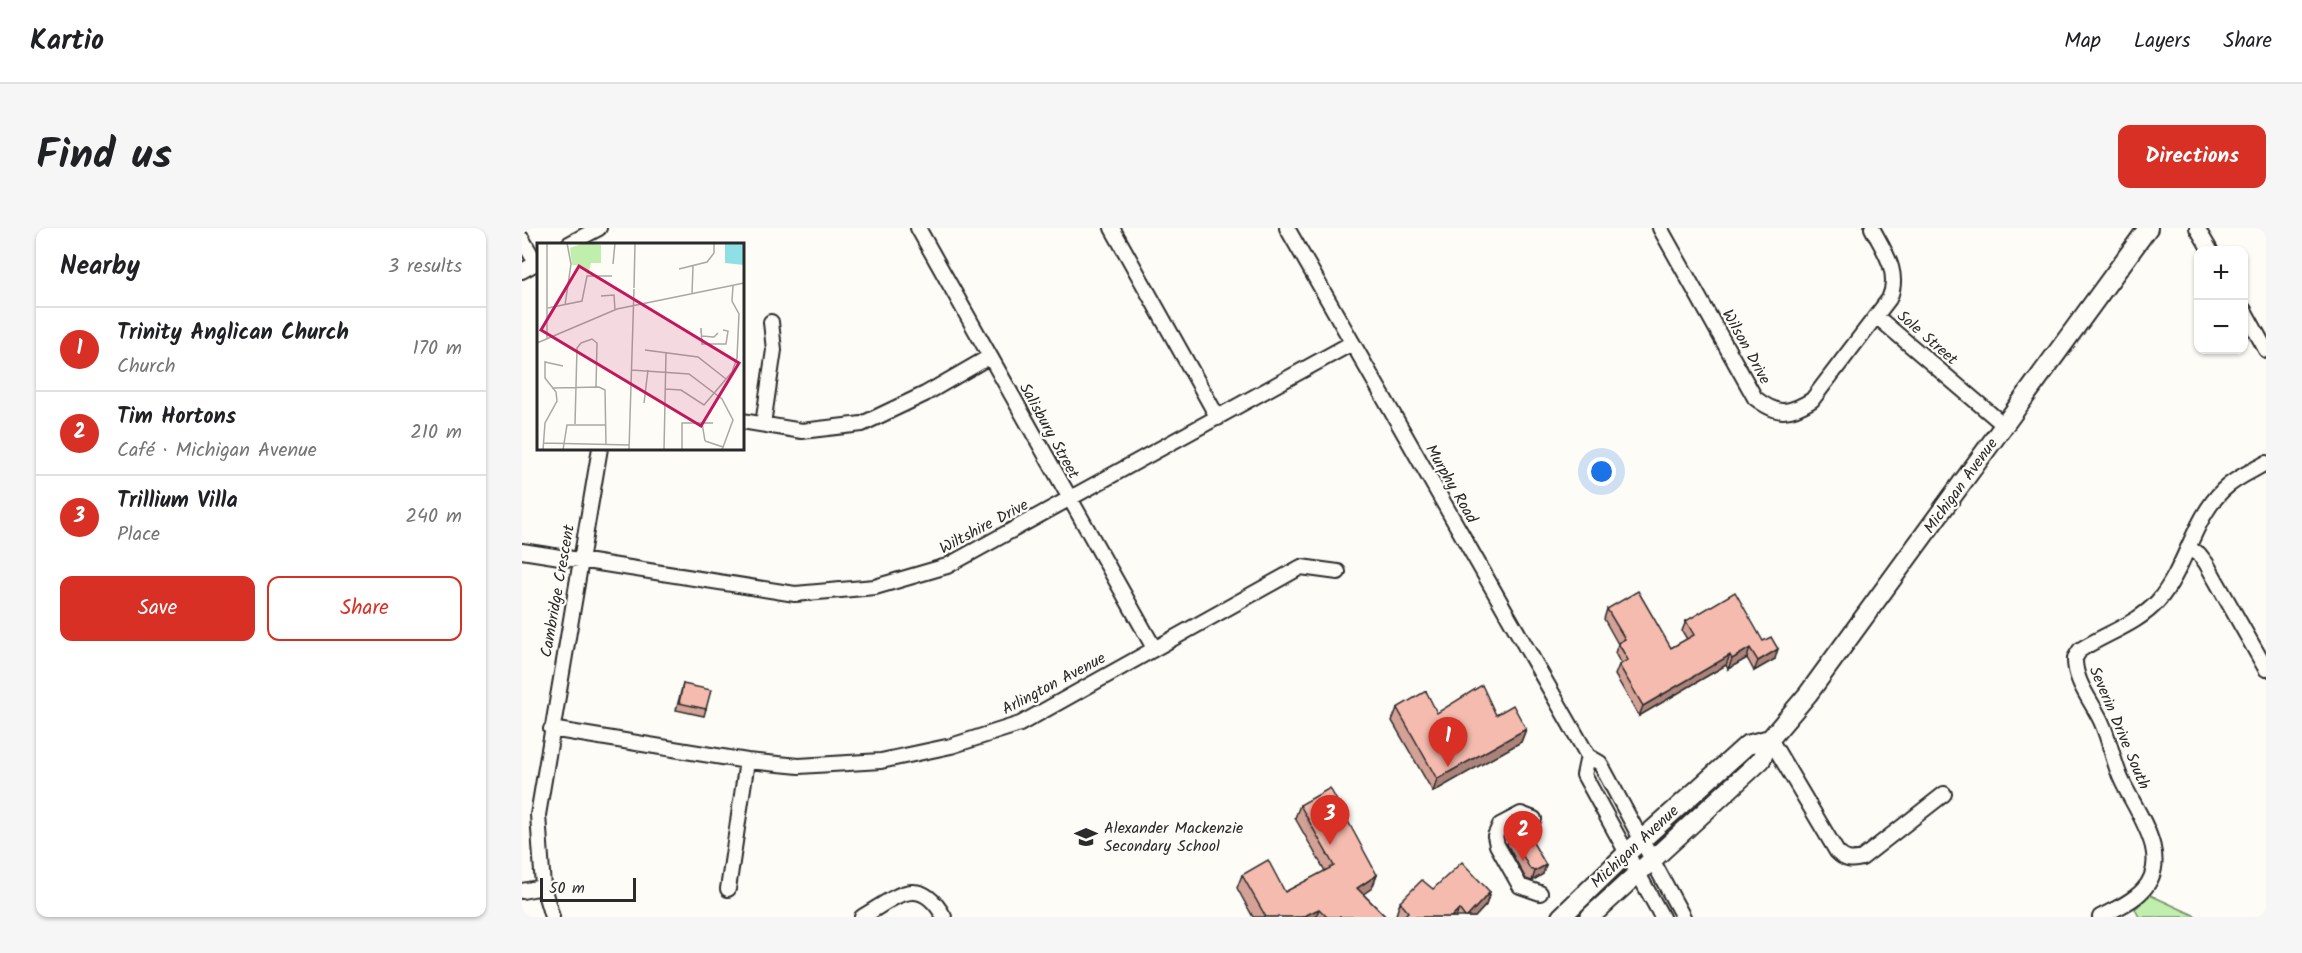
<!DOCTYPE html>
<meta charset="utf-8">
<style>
body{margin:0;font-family:Kalam,sans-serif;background:#f6f6f6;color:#202124}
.controls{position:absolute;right:18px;top:18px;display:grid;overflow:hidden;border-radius:12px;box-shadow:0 2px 4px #0004}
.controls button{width:54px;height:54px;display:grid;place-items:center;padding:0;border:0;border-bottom:2px solid #e0e0e0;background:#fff;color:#202124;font:30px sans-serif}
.scale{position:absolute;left:18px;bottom:15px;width:96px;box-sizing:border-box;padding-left:6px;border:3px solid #2b2b2b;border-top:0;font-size:16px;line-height:21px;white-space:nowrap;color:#2b2b2b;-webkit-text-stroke:4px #fdfcf7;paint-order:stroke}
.you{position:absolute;left:1080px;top:244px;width:21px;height:21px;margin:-15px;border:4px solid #fff;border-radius:50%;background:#1a73e8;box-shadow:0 0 0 9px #1a73e833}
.badge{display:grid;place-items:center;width:39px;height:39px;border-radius:50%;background:#d93025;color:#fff;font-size:20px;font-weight:700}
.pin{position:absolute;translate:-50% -50px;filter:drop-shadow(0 2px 3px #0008)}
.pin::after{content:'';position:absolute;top:32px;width:21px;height:18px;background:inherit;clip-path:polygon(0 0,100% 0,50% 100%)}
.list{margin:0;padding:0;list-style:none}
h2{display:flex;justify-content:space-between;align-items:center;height:78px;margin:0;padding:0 24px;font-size:26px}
h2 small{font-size:20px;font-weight:400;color:#757577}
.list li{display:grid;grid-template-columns:39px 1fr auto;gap:18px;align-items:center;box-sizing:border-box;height:84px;padding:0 24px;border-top:2px solid #e0e0e0}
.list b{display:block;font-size:22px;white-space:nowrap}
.list p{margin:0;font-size:20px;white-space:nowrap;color:#757577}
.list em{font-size:20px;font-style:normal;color:#757577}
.actions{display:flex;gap:12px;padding:18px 24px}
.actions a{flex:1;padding:14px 0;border:2px solid #d93025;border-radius:12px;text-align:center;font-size:21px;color:#d93025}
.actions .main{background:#d93025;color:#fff}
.map{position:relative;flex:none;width:1744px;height:689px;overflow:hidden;border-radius:12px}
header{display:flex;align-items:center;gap:36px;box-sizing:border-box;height:84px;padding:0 30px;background:#fff;border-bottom:2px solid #e0e0e0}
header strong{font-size:28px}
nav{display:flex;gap:33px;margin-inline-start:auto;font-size:21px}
.intro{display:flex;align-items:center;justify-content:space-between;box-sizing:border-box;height:144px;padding:0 36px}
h1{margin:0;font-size:42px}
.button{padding:15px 27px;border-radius:12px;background:#d93025;color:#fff;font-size:21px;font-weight:700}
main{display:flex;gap:36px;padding:0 36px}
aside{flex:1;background:#fff;border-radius:12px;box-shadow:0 2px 4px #0004}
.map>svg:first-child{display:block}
.green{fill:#c0eeac;stroke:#768c6c;stroke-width:1.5}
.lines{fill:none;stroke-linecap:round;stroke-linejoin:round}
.minor-casing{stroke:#2b2b2b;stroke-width:18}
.major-casing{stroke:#2b2b2b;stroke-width:22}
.minor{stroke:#fdfcf7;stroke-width:14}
.major{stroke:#fdfcf7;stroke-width:18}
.wall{fill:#d3a196;stroke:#2b2b2b;stroke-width:1.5}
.shaded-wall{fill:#ac837a;stroke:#2b2b2b;stroke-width:1.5}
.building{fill:#f5bbae;stroke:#2b2b2b;stroke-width:1.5}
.labels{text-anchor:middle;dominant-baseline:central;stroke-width:4.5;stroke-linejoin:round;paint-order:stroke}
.street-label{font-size:16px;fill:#2b2b2b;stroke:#fdfcf7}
.poi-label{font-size:16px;fill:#2b2b2b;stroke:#fdfcf7;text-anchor:start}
.inset-road{fill:none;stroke:#a9a8a5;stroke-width:1.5}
.view{fill:#c2185b;fill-opacity:0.15;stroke:#c2185b;stroke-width:3}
.inset-edge{fill:none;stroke:#2b2b2b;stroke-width:3}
</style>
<header>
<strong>Kartio</strong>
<nav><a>Map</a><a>Layers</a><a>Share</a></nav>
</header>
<div class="intro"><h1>Find us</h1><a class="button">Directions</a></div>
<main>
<aside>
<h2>Nearby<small>3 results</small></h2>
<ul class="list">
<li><span class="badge">1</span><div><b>Trinity Anglican Church</b><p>Church</p></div><em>170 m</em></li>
<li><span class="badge">2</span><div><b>Tim Hortons</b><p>Café · Michigan Avenue</p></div><em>210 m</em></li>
<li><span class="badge">3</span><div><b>Trillium Villa</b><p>Place</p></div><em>240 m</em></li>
</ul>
<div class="actions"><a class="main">Save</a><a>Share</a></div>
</aside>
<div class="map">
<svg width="1744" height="689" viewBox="0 0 1744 689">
<rect width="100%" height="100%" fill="#fdfcf7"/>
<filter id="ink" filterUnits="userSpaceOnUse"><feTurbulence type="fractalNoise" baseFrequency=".0167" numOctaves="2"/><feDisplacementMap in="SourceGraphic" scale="12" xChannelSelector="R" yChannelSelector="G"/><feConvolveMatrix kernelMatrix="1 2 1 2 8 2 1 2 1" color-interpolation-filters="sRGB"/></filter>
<g filter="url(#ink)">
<path class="green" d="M1628 667 1676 689H1617L1613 681Z"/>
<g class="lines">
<g class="minor-casing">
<path id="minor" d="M396 0 632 420
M590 0 696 190
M765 0 1066 528 1078 535 1161 689
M1138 0 1233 170C1255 187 1266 187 1290 172L1367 71C1379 45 1362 23 1350 0
M1675 0 1688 22
M0 11 14 35
M47 16 77 0
M0 43 16 34
M1722 82 1744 122
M1354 88 1483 198
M220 193 280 203 340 196 403 166 467 129
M241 196 252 122 249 94
M1667 321 1677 326 1684 335 1744 441
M0 323 273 366 353 359 425 338 830 115
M29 501 225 533 277 538 359 533 429 518 498 496 779 339 816 344
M1248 511 1315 624C1323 632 1329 633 1340 630L1422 566
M1066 528 1062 547 1140 689
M1012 591 999 586 978 597 973 608 975 617 998 658 1018 665
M206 661 225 533
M0 663 21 659
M30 689 21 659 16 587 78 220
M340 689C373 670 397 644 422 689
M1578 689C1593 681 1610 674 1621 662 1651 630 1615 585 1600 553 1591 534 1588 512 1579 493 1569 472 1552 453 1553 430L1558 422C1583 406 1617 395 1636 373 1664 340 1671 291 1701 262 1713 250 1730 243 1744 235"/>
</g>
<g class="major-casing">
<path id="major" d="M1039 689 1104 626 1225 517 1248 511
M1068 689 1239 532 1248 511 1286 466 1626 0"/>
</g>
<use href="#minor" class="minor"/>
<use href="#major" class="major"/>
</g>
<path class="wall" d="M1085 381 1149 420 1165 411 1160 403 1164 393 1241 413 1253 431 1232 443 1225 430 1206 441 1204 437 1117 488 1093 447 1097 437 1099 436 1093 425 1096 416 1082 391Z
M161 456 184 481 182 488 154 482Z
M875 480 915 485 974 487 1004 501 999 514 911 564 870 493Z
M778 577 855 647 850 660 841 666 864 689H731L715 660 720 647 763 664 803 643 773 590Z
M989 606 1021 646 1010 653 1004 651 985 616Z
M911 661 968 664 964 677 953 689H875L874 687 878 674Z"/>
<path class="shaded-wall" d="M1228 420 1225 430 1206 441 1210 431Z
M1256 421 1253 431 1232 443 1236 433Z
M1208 427 1204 437 1117 488 1121 478Z
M1004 501 999 514 911 564 915 551Z
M1024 637 1021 646 1010 653 1013 643Z
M855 647 850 660 831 673 835 660Z
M968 664 964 677 953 689H945Z
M797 681 794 689H780Z
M937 681 934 689H929Z"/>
<path class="building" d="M1116 363 1149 420 1172 407 1164 393 1213 364 1241 413 1249 409 1256 421 1236 433 1228 420 1210 431 1208 427 1121 478 1097 437 1106 432 1096 415 1103 411 1085 381Z
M161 456 189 462 184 481 157 475Z
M960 457 974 487 991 477 1004 501 915 551 875 480 904 463 915 485Z
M808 560 855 647 835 660 864 689H805L797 681 780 689H744L720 647 746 632 763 664 812 638 778 577Z
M1002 599 1024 637 1013 643 1008 641 989 606Z
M940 634 968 664 945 689H943L937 681 929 689H881L886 684 878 674 900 652 911 661Z"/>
</g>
<defs>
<g id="school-bare" transform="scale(1.8)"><path d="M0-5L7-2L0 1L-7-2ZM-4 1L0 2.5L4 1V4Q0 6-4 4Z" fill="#2b2b2b" stroke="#fdfcf7" stroke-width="2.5" paint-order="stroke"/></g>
</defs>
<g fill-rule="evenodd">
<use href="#school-bare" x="564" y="609"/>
</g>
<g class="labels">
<g class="street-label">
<text transform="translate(1405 110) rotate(41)">Sole Street</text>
<text transform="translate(1224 119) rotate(61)">Wilson Drive</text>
<text transform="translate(527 203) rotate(61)">Salisbury Street</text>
<text transform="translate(929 256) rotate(60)">Murphy Road</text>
<text transform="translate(1439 258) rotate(-54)">Michigan Avenue</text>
<text transform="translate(462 299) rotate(-28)">Wiltshire Drive</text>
<text transform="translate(36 363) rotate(-80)">Cambridge Crescent</text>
<text transform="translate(532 456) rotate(-28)">Arlington Avenue</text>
<text transform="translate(1597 500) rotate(67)">Severin Drive South</text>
<text transform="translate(1113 619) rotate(-43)">Michigan Avenue</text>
</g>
<g class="poi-label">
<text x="582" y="600">Alexander Mackenzie<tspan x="582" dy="18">Secondary School</tspan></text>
</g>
</g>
<g transform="translate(15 15)">
<rect width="207" height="207" fill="#fdfcf7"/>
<path d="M47 0 64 2V20H54L51 32 45 23 35 22 33 5Z" fill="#c0eeac"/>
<path d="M188 0H207V22L188 20Z" fill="#8ee0e5"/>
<path class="inset-road" d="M10 0V95M76 21 78 0M142 26 170 19 177 10V0M97 45 98 0M155 51 156 23M64 53 77 52 78 67M28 62 34 21 30 0M11 65 45 58 50 33H75M164 90V85L165 101H189L191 88 186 87M164 93 177 94 181 90M0 100 80 66 207 40M44 100 55 96 60 100 59 144M108 107 161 114 189 136M94 127 152 131 185 156 196 177 185 207M15 145 62 144 68 147 69 202M128 146 144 147 167 162 195 129 200 115 202 71 195 58 196 43M107 160 111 127M165 180 168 198M38 181 40 105 44 100M168 198 186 204M7 200 92 202M6 207 8 180 20 158 19 149 8 135V119L26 123M26 207 30 182H69M92 207 97 46M127 207 129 110M145 207V180H176"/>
<path class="view" d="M42 23 202 120 164 183 4 87Z"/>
<rect width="207" height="207" class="inset-edge"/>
</g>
</svg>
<div class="controls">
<button>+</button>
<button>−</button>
</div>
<div class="scale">50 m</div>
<div class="you"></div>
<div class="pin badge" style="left:926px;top:539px">1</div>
<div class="pin badge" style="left:1001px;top:633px">2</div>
<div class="pin badge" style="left:808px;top:617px">3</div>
</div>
</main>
